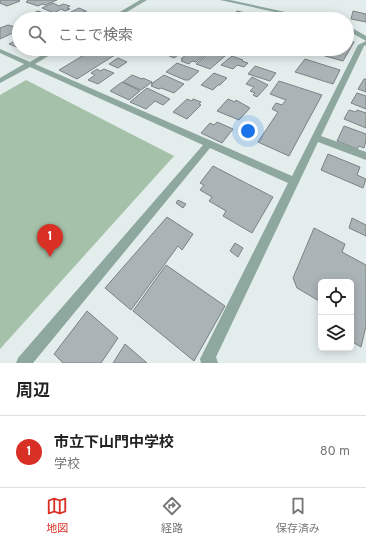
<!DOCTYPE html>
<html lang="ja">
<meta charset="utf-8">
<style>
body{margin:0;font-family:Overpass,"Noto Sans JP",sans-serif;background:#f6f6f6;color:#222}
.controls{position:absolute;right:12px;bottom:12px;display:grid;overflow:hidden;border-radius:6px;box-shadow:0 2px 10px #0003}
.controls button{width:36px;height:36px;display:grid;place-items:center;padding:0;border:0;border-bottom:1px solid #e0e0e0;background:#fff;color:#222;font:20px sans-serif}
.you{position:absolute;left:248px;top:131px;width:14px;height:14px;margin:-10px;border:3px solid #fff;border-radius:50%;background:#1a73e8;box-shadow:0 0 0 6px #1a73e833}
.badge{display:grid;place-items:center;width:26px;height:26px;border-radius:50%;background:#d93025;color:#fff;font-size:13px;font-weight:700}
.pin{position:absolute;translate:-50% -33px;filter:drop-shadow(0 1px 2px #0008)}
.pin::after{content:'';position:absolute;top:21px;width:14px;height:12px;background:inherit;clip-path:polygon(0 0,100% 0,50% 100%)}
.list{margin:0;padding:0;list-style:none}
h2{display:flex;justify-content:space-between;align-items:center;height:52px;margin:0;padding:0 16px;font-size:17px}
h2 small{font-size:13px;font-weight:400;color:#767676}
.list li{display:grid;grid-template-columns:26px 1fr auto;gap:12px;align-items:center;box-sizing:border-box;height:72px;padding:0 16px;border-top:1px solid #e0e0e0}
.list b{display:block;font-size:15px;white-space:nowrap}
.list p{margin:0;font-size:13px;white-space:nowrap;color:#767676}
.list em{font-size:13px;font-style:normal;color:#767676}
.icon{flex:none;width:22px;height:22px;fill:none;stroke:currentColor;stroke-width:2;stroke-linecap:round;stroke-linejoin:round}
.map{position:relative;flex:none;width:366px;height:363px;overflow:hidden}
.search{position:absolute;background:#fff;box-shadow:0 2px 10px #0003;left:12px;right:12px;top:12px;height:44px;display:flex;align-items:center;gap:10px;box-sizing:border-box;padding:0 14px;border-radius:22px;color:#767676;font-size:15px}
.sheet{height:124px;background:#fff}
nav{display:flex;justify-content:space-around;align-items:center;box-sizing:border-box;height:56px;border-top:1px solid #e0e0e0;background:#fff;font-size:11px;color:#767676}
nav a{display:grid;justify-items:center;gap:2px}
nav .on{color:#d93025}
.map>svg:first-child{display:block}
.green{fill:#a5c1a9}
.building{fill:#aab3b6;stroke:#7a8285}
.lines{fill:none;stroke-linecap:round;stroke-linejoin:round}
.street{fill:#8ea79f;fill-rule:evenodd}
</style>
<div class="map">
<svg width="366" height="363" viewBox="0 0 366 363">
<rect width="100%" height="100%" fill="#e3edec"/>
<path class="green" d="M26 80 174 156 0 349V95Z"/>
<path class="building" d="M0 0H18L20 1 7 6 0 3Z
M28 0H57L45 5 42 4 38 6 26 2Z
M53 3 59 6 63 4 70 6 67 8 70 9 65 11 61 9 54 13 42 8Z
M79 8 86 11 78 14 71 12Z
M38 11 49 15 39 19H32L26 16Z
M237 11 258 16 256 19H229Z
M353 11 366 14V22L351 19Z
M87 12 100 16 94 19 80 15Z
M8 25 19 28V30L0 39V28Z
M19 39V48L9 44Z
M347 40 354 42 343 61 318 54 322 49H347Z
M23 49H42L31 55 22 50Z
M94 49H109L118 53 77 79 59 70Z
M128 49H141L143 50 136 55 126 50Z
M157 49H186L174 58 163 53 165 52Z
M193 49H211L196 62 192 61 189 64 181 61 183 59H181Z
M212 50 225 54 223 55 225 56 210 69 196 64Z
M232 56 243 60 242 61 248 63 244 67 237 65 233 69 221 65Z
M118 58 127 62 118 68 109 64Z
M305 59 340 70 333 84 295 72Z
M177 63 199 71 189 80H185L166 72Z
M255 66 276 73 270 81 248 74Z
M97 69 100 71 104 69 114 73 98 84 88 80 95 75 91 73Z
M214 73 227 78 220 85H218L213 90 201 85Z
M132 75 142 79 143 78 152 82 141 90 123 82Z
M164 75 184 84 174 93 161 88 159 89 151 86 153 84H151Z
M252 77 268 85 257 97 253 95 255 93 250 91 254 87 246 84Z
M364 79H366V92L358 89Z
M279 81 322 95 289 156 258 142 278 112 272 109 276 103 282 105 286 100 270 94Z
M122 82 140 91 129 100 110 91Z
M147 88 170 99 163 105 155 101 146 109 130 102Z
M357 93 366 96V109L351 103Z
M187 99 192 101 193 99 201 102 199 104 201 105 187 119 173 112Z
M228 99 235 102 236 100 250 108 239 120 217 111Z
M349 110 356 112 357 110 366 113V128L344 119Z
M217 122 233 129 222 143 201 133 210 123 214 125Z
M344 126 366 134V141L364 148 359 146 357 149 337 141Z
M328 154 360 167 357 175 366 179 363 188 321 170Z
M213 166 273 197 252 233 223 216 226 211 209 201 212 197 200 190 204 185 200 183Z
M178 200 186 204 183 208 176 203Z
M167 217 193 234 182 250 178 246 131 310 105 288Z
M352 218 366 225V236L349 228Z
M314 228 345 244 342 252 366 265V326L361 347 351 341V282H321V302L297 288 293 278Z
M235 243 243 248 238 257 230 251Z
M166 265 225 306 194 361 133 311Z
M87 311 118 338 101 363H63L54 354Z
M125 344 147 363H113Z"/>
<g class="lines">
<path class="street" d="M140 0H147L115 19H108Z
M220 0H230L318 19H307Z
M347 25 366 36V41L347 30Z
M366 41V45L364 46 321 136 366 152V160L318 142 216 357 218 363H201L200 359 288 183 210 148 33 363H16L18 358 203 145 30 67 0 83V78L24 64 0 53V49L30 62 52 49H60L35 64 292 176 358 45Z"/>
</g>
</svg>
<div class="controls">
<button><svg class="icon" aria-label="locate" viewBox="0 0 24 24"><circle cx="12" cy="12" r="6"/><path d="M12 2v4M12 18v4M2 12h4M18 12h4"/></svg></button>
<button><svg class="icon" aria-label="layers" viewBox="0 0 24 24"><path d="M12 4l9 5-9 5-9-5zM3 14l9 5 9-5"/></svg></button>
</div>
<div class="you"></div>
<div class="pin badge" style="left:50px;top:257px">1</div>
<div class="search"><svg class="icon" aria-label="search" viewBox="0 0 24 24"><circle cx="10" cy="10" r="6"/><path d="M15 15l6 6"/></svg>ここで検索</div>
</div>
<section class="sheet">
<h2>周辺<small></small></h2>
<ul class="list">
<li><span class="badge">1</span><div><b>市立下山門中学校</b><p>学校</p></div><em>80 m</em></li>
</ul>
</section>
<nav>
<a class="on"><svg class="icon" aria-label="map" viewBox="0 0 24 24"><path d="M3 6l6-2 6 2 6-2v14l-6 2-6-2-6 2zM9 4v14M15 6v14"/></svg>地図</a>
<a><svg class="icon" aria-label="directions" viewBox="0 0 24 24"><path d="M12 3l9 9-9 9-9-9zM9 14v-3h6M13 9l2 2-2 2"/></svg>経路</a>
<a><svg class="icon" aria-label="saved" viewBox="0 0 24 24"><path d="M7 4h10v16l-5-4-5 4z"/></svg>保存済み</a>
</nav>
